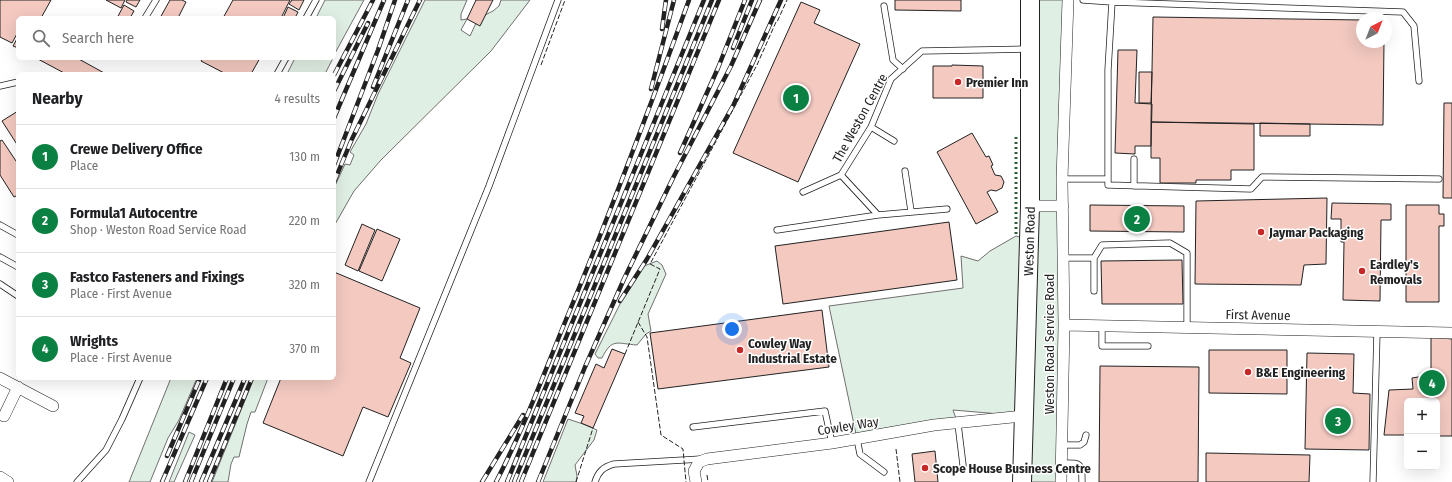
<!DOCTYPE html>
<meta charset="utf-8">
<style>
body{margin:0;font-family:"Fira Sans Condensed",sans-serif;background:#f6f6f6;color:#202124}
.controls{position:absolute;right:12px;bottom:12px;display:grid;overflow:hidden;border-radius:6px;box-shadow:0 4px 16px #0002}
.controls button{width:36px;height:36px;display:grid;place-items:center;padding:0;border:0;border-bottom:1px solid #e0e0e0;background:#fff;color:#202124;font:20px sans-serif}
.compass{position:absolute;left:1356px;top:12px;width:36px;height:36px;border-radius:50%;background:#fff;box-shadow:0 4px 16px #0002;rotate:42deg}
.you{position:absolute;left:732px;top:329px;width:14px;height:14px;margin:-10px;border:3px solid #fff;border-radius:50%;background:#1a73e8;box-shadow:0 0 0 6px #1a73e833}
.badge{display:grid;place-items:center;width:26px;height:26px;border-radius:50%;background:#0b8043;color:#fff;font-size:13px;font-weight:700}
.pin{position:absolute;translate:-50% -50%;border:2px solid #fff;box-shadow:0 1px 4px #0006}
.list{margin:0;padding:0;list-style:none}
h2{display:flex;justify-content:space-between;align-items:center;height:52px;margin:0;padding:0 16px;font-size:17px}
h2 small{font-size:13px;font-weight:400;color:#757577}
.list li{display:grid;grid-template-columns:26px 1fr auto;gap:12px;align-items:center;box-sizing:border-box;height:64px;padding:0 16px;border-top:1px solid #e0e0e0}
.list b{display:block;font-size:15px;white-space:nowrap}
.list p{margin:0;font-size:13px;white-space:nowrap;color:#757577}
.list em{font-size:13px;font-style:normal;color:#757577}
.icon{flex:none;width:22px;height:22px;fill:none;stroke:currentColor;stroke-width:2;stroke-linecap:round;stroke-linejoin:round}
.map{position:relative;flex:none;width:1452px;height:482px;overflow:hidden}
.search{position:absolute;background:#fff;box-shadow:0 4px 16px #0002;left:16px;top:16px;width:320px;height:44px;display:flex;align-items:center;gap:10px;box-sizing:border-box;padding:0 14px;border-radius:6px;color:#757577;font-size:15px}
.panel{position:absolute;background:#fff;box-shadow:0 4px 16px #0002;left:16px;top:72px;width:320px;height:308px;border-radius:6px}
.map>svg:first-child{display:block}
.green{fill:#e0efe3;stroke:#6f6f6f}
.building{fill:#f3c9c0;stroke:#222}
.lines{fill:none;stroke-linecap:round;stroke-linejoin:round}
.lane-casing{stroke:#222;stroke-width:7}
.street-casing{stroke:#222;stroke-width:12}
.primary-casing{stroke:#222;stroke-width:20}
.lane{stroke:#fff;stroke-width:5.5}
.street{stroke:#fff;stroke-width:11}
.primary{stroke:#fff;stroke-width:18}
.rail-casing{stroke:#222;stroke-width:4.5}
.rail{stroke:#fff;stroke-width:3;stroke-dasharray:9;stroke-linecap:butt}
.hedge{stroke:#2f5e38;stroke-width:3;stroke-dasharray:2 3;stroke-linecap:butt}
.fence{stroke:#222;stroke-width:1;stroke-dasharray:5 2;stroke-linecap:butt}
.poi-dot{fill:#c62828;stroke:#fff;stroke-width:1.5}
.labels{text-anchor:middle;dominant-baseline:central;stroke-width:3;stroke-linejoin:round;paint-order:stroke}
.poi-label{font-size:13px;font-weight:bold;fill:#222;stroke:#fff;text-anchor:start}
.street-label{font-size:13px;fill:#222;stroke:#fff}
</style>
<div class="map">
<svg width="1452" height="482" viewBox="0 0 1452 482">
<rect width="100%" height="100%" fill="#fff"/>
<path class="green" d="M325 0H364L334 55V18H316Z
M425 0H467L461 14V20L467 19 461 30 470 36 476 23 480 25 485 15 493 11 499 6 501 0H530L491 51 381 160 354 191 334 226V188L345 164 350 165 354 155 350 152 366 124 378 94Z
M1030 0H1068L1061 482H1022L1023 416 953 410 958 424 857 439 829 306 963 288 961 256 978 261 990 251 1016 236 1029 240Z
M295 58H333L325 74H287Z
M657 261 662 265 666 274 648 314 651 331 646 334 637 345C618 344 612 337 602 358H598L595 354 631 282 644 266Z
M171 378H197L179 420 168 438 150 482H129Z
M254 378H268L255 412H251L247 424 239 457H234L231 464 228 482H212Z
M568 419 583 424 597 430 594 440 575 465 577 476 576 482H543Z
M189 432 195 435 174 482H169Z"/>
<path class="building" d="M0 0H51L41 18H18V32L12 43 0 37Z
M106 0H125L121 8Z
M127 0H140L136 7 126 2Z
M170 0H182L186 2 178 18H160Z
M233 0H290L281 18H223Z
M292 0H304L299 10 289 4Z
M476 0H493L480 26 467 19Z
M895 0H961V11L895 10Z
M801 2 820 10 814 23 860 44 798 182 733 153Z
M124 5 134 11 130 18H117Z
M288 7 298 12 295 18H283Z
M1153 17 1362 20V42H1384L1383 125 1151 122Z
M18 37V48L13 46Z
M1118 50H1137L1135 103 1152 104 1151 146H1135V154L1115 153Z
M36 58H77L106 74H66Z
M203 58H260L251 74H226L201 61Z
M952 65 983 66V98H933V66H952Z
M1139 72H1152L1151 103H1139Z
M1444 103H1452V198H1443Z
M18 111V146L2 121Z
M1151 122 1254 124V170H1231V180H1196V183H1160V158H1151Z
M1260 123 1310 124V136H1260Z
M972 133 986 157 989 156 993 165 991 166 995 175 1001 176 1004 182 1002 188 996 191 991 190 987 192 998 212 976 224 937 152Z
M2 140 18 164V195L14 197 0 175V141Z
M1327 198 1326 264 1304 265 1301 285 1195 284 1196 201Z
M1332 203 1391 204V220H1381L1380 301 1343 300 1344 242H1341V219H1331Z
M1090 205 1184 206V232L1090 231Z
M1406 205H1439V214H1444V226H1439V302H1406Z
M949 222 957 280 783 304 775 246Z
M362 224 375 230 358 271 345 265Z
M377 229 400 239 382 281 359 271Z
M1182 260 1183 304H1102L1101 261Z
M334 272 420 308 400 358 411 363 388 417 363 407 343 456 263 423 281 378H334Z
M822 310 829 367 658 389 650 333Z
M1431 337 1452 339V436H1437V401H1407V435H1384L1389 390 1413 389 1412 378 1431 375Z
M612 349 625 354 593 428 581 423 584 416 575 413 596 364 604 368Z
M1209 350H1287V394L1209 393Z
M1307 353 1354 354 1353 393 1370 394 1369 450 1305 449Z
M1100 366 1199 367 1198 482H1099Z
M935 451 938 482H915L912 454Z
M1206 453 1310 455 1309 482H1206Z"/>
<g class="lines">
<g class="lane-casing">
<path id="lane" d="M1083 0 1112 2 1108 70V185L1251 189 1262 177 1439 179
M1112 2 1403 12 1414 26 1419 81
M884 6 893 60 903 69
M145 18 156 0
M306 18 316 0
M277 74 286 58
M0 86 18 82
M871 127 894 141
M1134 159V186
M905 171 911 211
M841 175 878 215 947 209
M1062 179H1108
M803 192 841 175 871 127 891 79 922 51 1027 49
M0 225 18 235
M777 230 878 215
M0 257 18 267
M1063 258H1094
M0 284 18 296
M1094 291V258L1102 245 1170 243 1187 253V328
M1102 326V346H1148
M958 424 963 465
M693 427 825 411 832 443
M857 439 860 454 884 472
M1062 445H1080L1084 442 1086 435
M1062 463C1081 463 1082 462 1082 482
M77 482 106 450 122 419 140 378
M369 482 489 186 558 0
M595 482C598 472 603 467 614 464L701 459
M1373 482 1377 332"/>
</g>
<g class="street-casing">
<path id="street" d="M1030 206H1063
M1064 325 1452 333
M0 378 53 406
M4 416 18 387
M0 477 8 482
M696 482 694 471 699 462 707 459 832 443 934 425 1023 416
M1061 482 1064 325 1062 179 1068 0"/>
</g>
<g class="primary-casing">
<g id="primary">
<path id="s1" d="M1022 482 1030 206V0"/>
</g>
</g>
<use href="#lane" class="lane"/>
<use href="#street" class="street"/>
<use href="#primary" class="primary"/>
<g class="rail-casing">
<path id="rail" d="M662 29 666 0
M733 48 752 0
M334 75 373 0
M373 87 408 0
M651 89 674 0
M334 91 368 23
M334 118 384 0
M680 153 718 68 745 0
M334 165 378 50 395 0
M334 182 352 139 420 0
M620 301 647 259 734 104 781 0
M167 456 200 378
M162 482 207 378
M185 482 227 378
M191 482 234 378
M201 482 245 378
M209 482 252 378
M482 482 523 415
M496 482C522 432 542 379 563 327 608 219 649 110 689 0
M507 482 704 0
M514 482 712 0
M521 482 719 0
M538 482 585 367 624 279 673 178 731 66 760 0"/>
</g>
<use href="#rail" class="rail"/>
<path class="hedge" d="M1016 137V236"/>
<path class="fence" d="M541 65 565 0
M638 322 647 337 661 435 683 449 686 482
M625 354 660 269 650 264 757 65 776 22H777L787 0
M896 449 900 482
M707 475 708 482
M576 482 593 428"/>
</g>
<g class="poi-dot">
<circle cx="958" cy="82" r="4"/>
<circle cx="1261" cy="232" r="4"/>
<circle cx="1362" cy="271" r="4"/>
<circle cx="740" cy="350" r="4"/>
<circle cx="1248" cy="372" r="4"/>
<circle cx="925" cy="468" r="4"/>
</g>
<g class="labels">
<g class="poi-label">
<text x="966" y="82">Premier Inn</text>
<text x="1269" y="232">Jaymar Packaging</text>
<text x="1370" y="264">Eardley's<tspan x="1370" dy="15">Removals</tspan></text>
<text x="748" y="343">Cowley Way<tspan x="748" dy="15">Industrial Estate</tspan></text>
<text x="1256" y="372">B&amp;E Engineering</text>
<text x="933" y="468">Scope House Business Centre</text>
</g>
<g class="street-label">
<text transform="translate(860 118) rotate(-61)">The Weston Centre</text>
<text stroke="none"><textPath href="#s1" startOffset="241">Weston Road</textPath></text>
<text transform="translate(1258 315) rotate(1)">First Avenue</text>
<text transform="translate(1049 344) rotate(-90)">Weston Road Service Road</text>
<text transform="translate(848 426) rotate(-9)">Cowley Way</text>
</g>
</g>
</svg>
<div class="controls">
<button>+</button>
<button>−</button>
</div>
<svg class="compass" viewBox="-18 -18 36 36"><path d="M0-13l5 13h-10z" fill="#e53935"/><path d="M0 13l5-13h-10z" fill="#757577"/></svg>
<div class="you"></div>
<div class="pin badge" style="left:796px;top:98px">1</div>
<div class="pin badge" style="left:1137px;top:219px">2</div>
<div class="pin badge" style="left:1338px;top:421px">3</div>
<div class="pin badge" style="left:1432px;top:383px">4</div>
<div class="search"><svg class="icon" aria-label="search" viewBox="0 0 24 24"><circle cx="10" cy="10" r="6"/><path d="M15 15l6 6"/></svg>Search here</div>
<section class="panel">
<h2>Nearby<small>4 results</small></h2>
<ul class="list">
<li><span class="badge">1</span><div><b>Crewe Delivery Office</b><p>Place</p></div><em>130 m</em></li>
<li><span class="badge">2</span><div><b>Formula1 Autocentre</b><p>Shop · Weston Road Service Road</p></div><em>220 m</em></li>
<li><span class="badge">3</span><div><b>Fastco Fasteners and Fixings</b><p>Place · First Avenue</p></div><em>320 m</em></li>
<li><span class="badge">4</span><div><b>Wrights</b><p>Place · First Avenue</p></div><em>370 m</em></li>
</ul>
</section>
</div>
